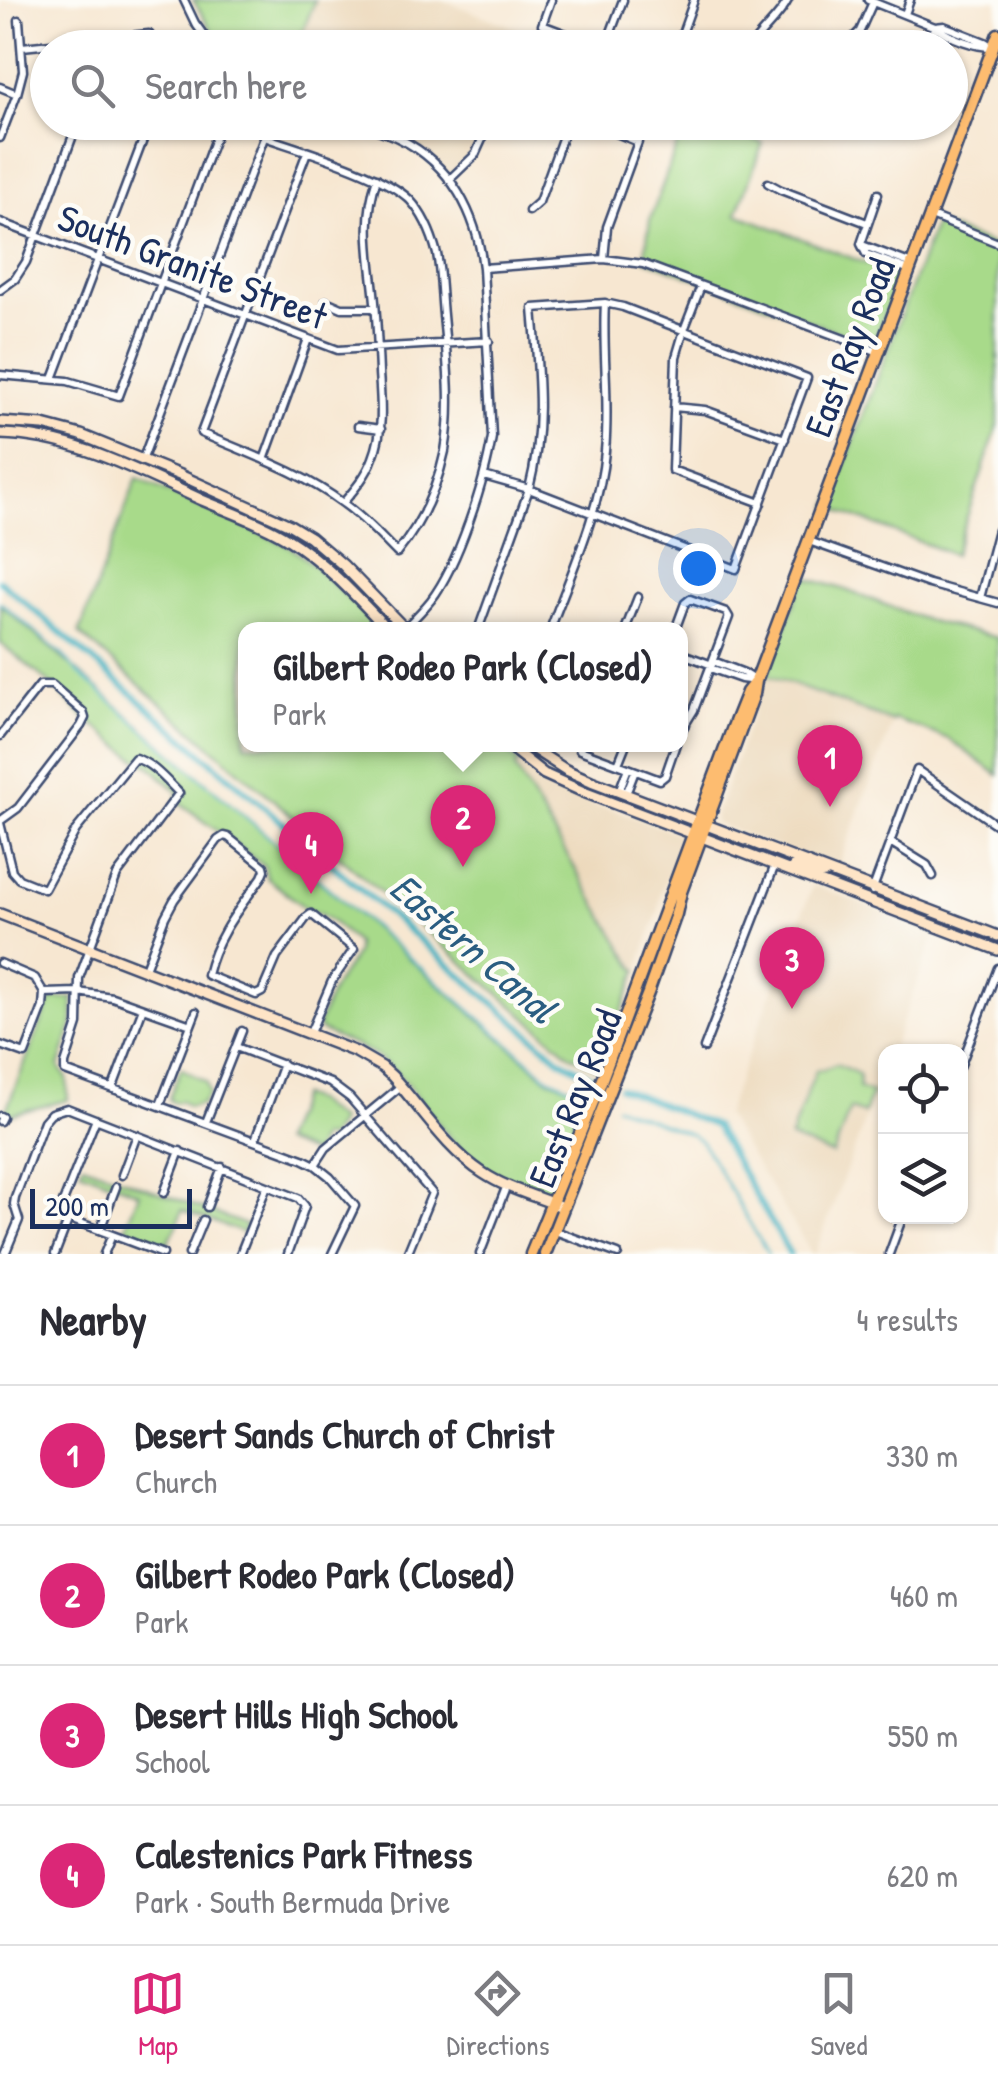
<!DOCTYPE html>
<meta charset="utf-8">
<style>
body{margin:0;font-family:"Patrick Hand",sans-serif;background:#f7f7f7;color:#2b2b33}
.controls{position:absolute;right:30px;bottom:30px;display:grid;overflow:hidden;border-radius:20px;box-shadow:0 2px 8px #0004}
.controls button{width:90px;height:90px;display:grid;place-items:center;padding:0;border:0;border-bottom:2px solid #e1e1e2;background:#fff;color:#2b2b33;font:50px sans-serif}
.scale{position:absolute;left:30px;bottom:25px;width:162px;box-sizing:border-box;padding-left:10px;border:5px solid #1b2f5e;border-top:0;font-size:28px;line-height:35px;white-space:nowrap;color:#1b2f5e;-webkit-text-stroke:8px #fdfcf7;paint-order:stroke}
.you{position:absolute;left:698px;top:568px;width:35px;height:35px;margin:-25px;border:8px solid #fff;border-radius:50%;background:#1a73e8;box-shadow:0 0 0 15px #1a73e833}
.badge{display:grid;place-items:center;width:65px;height:65px;border-radius:50%;background:#db2777;color:#fff;font-size:32px;font-weight:700}
.pin{position:absolute;translate:-50% -82px;filter:drop-shadow(0 2px 5px #0008)}
.pin::after{content:'';position:absolute;top:52px;width:35px;height:30px;background:inherit;clip-path:polygon(0 0,100% 0,50% 100%)}
.popup{position:absolute;left:238px;top:622px;width:450px;height:130px;box-sizing:border-box;display:grid;place-content:center;border-radius:20px;background:#fff;filter:drop-shadow(0 2px 8px #0005);font-size:32px;white-space:nowrap;color:#7c7c81}
.popup b{font-size:38px;color:#2b2b33}
.popup::after{content:'';position:absolute;left:50%;top:100%;margin-left:-20px;border:20px solid transparent;border-top-color:#fff}
.list{margin:0;padding:0;list-style:none}
h2{display:flex;justify-content:space-between;align-items:center;height:130px;margin:0;padding:0 40px;font-size:42px}
h2 small{font-size:32px;font-weight:400;color:#7c7c81}
.list li{display:grid;grid-template-columns:65px 1fr auto;gap:30px;align-items:center;box-sizing:border-box;height:140px;padding:0 40px;border-top:2px solid #e1e1e2}
.list b{display:block;font-size:38px;white-space:nowrap}
.list p{margin:0;font-size:32px;white-space:nowrap;color:#7c7c81}
.list em{font-size:32px;font-style:normal;color:#7c7c81}
.icon{flex:none;width:55px;height:55px;fill:none;stroke:currentColor;stroke-width:2;stroke-linecap:round;stroke-linejoin:round}
.map{position:relative;flex:none;width:998px;height:1254px;overflow:hidden}
.search{position:absolute;background:#fff;box-shadow:0 2px 8px #0004;left:30px;right:30px;top:30px;height:110px;display:flex;align-items:center;gap:25px;box-sizing:border-box;padding:0 35px;border-radius:55px;color:#7c7c81;font-size:38px}
.sheet{height:690px;background:#fff}
nav{display:flex;justify-content:space-around;align-items:center;box-sizing:border-box;height:140px;border-top:2px solid #e1e1e2;background:#fff;font-size:28px;color:#7c7c81}
nav a{display:grid;justify-items:center;gap:5px}
nav .on{color:#db2777}
.map>svg:first-child{display:block}
.built{fill:#ecd8ba}
.green{fill:#a8da8a;stroke:#628474;stroke-width:2.5}
.lines{fill:none;stroke-linecap:round;stroke-linejoin:round}
.stream{stroke:#46b3c2;stroke-width:2.5}
.canal{stroke:#46b3c2;stroke-width:6}
.street-casing{stroke:#3c4b6f;stroke-width:11}
.secondary-casing{stroke:#3c4b6f;stroke-width:14}
.primary-casing{stroke:#3c4b6f;stroke-width:15}
.street{stroke:#fff;stroke-width:6}
.secondary{stroke:#fee4c6;stroke-width:9}
.primary{stroke:#fdbc70;stroke-width:10}
.labels{text-anchor:middle;dominant-baseline:central;stroke-width:9;stroke-linejoin:round;paint-order:stroke}
.street-label{font-size:38px;fill:#1b2f5e;stroke:#fdfcf7}
.water-label{font-size:40px;font-style:italic;fill:#2a5d81;stroke:#fdfcf7}
</style>
<div class="map">
<svg width="998" height="1254" viewBox="0 0 998 1254">
<rect width="100%" height="100%" fill="#fdfcf7"/>
<filter id="ink" filterUnits="userSpaceOnUse"><feTurbulence type="fractalNoise" baseFrequency=".01" numOctaves="2"/><feDisplacementMap in="SourceGraphic" scale="20" xChannelSelector="R" yChannelSelector="G"/><feConvolveMatrix kernelMatrix="1 2 1 2 8 2 1 2 1" color-interpolation-filters="sRGB"/></filter>
<filter id="wash" filterUnits="userSpaceOnUse"><feTurbulence type="fractalNoise" baseFrequency=".0048" numOctaves="4" result="noise"/><feDisplacementMap in="SourceGraphic" scale="40" xChannelSelector="R" yChannelSelector="G"/><feGaussianBlur stdDeviation="2.25" result="paint"/><feColorMatrix in="noise" values="0 0 0 0 0 0 0 0 0 0 0 0 0 0 0 0 0 1.4 0 .05"/><feComposite in="paint" operator="in"/></filter>
<g filter="url(#wash)">
<rect width="100%" height="100%" fill="#f7e7d1"/>
<path class="built" d="M315 0H442L517 29 510 47 297 48Z
M355 123H490L475 155 449 180 437 165 401 139Z
M767 675 893 722 837 869 717 824 714 819Z
M518 762 544 780 596 806 624 813 678 834 682 837V843L661 892 658 912 638 970 634 967 515 767Z
M813 885 936 932 891 1051 886 1052 885 1066 815 1254H812L725 1115Z"/>
<path class="green" d="M193 0H315L297 47 222 48Z
M685 123H706L763 143 737 214 899 276 873 345 644 259 650 220Z
M935 223 998 247V425L954 555 829 507Z
M137 478 289 546 316 567 380 629 245 630V744L500 745 518 762 515 768 634 967 638 970 599 1070 569 1054 79 633Z
M804 577 843 589 926 620 998 638V775L949 739 894 719 893 722 767 675Z
M0 604 548 1079 590 1094 549 1193C539 1194 530 1189 520 1185 501 1178 481 1168 466 1154 435 1126 416 1087 383 1061 364 1046 340 1041 320 1030L318 1024 333 988 356 953V943C342 931 327 913 309 911L267 878 264 866 176 800 179 793 150 766 135 758 85 718 52 685 0 643Z
M73 998V1023L59 1067 67 1078 68 1100 7 1115 5 1112 51 999Z
M836 1064 859 1074V1088L872 1093 864 1114 850 1109 833 1155 790 1138 816 1070H822Z
M181 1068 206 1082 209 1094 202 1104 188 1107 181 1101 175 1103 170 1101 169 1098Z
M300 1096 314 1101 340 1121 328 1139 321 1137 313 1154 282 1142Z
M83 1164 246 1225 243 1233 182 1210 178 1224 167 1244 125 1228 139 1193 80 1170Z"/>
<g class="lines">
<path class="stream" d="M0 602 64 656 76 671 548 1077 586 1094
M616 1106 692 1135 702 1142 768 1254"/>
<path class="canal" d="M0 581 559 1059 594 1078
M620 1088 715 1126 790 1254"/>
</g>
</g>
<g filter="url(#ink)">
<g class="lines">
<g class="street-casing">
<path id="street" d="M184 0 195 23 213 48
M551 0 542 25 603 48
M868 0 935 27 928 48
M905 14 910 0
M944 26 985 42 993 47C975 47 950 38 935 27Z
M22 47 149 34 159 48
M605 48 623 0
M677 48 694 0
M750 48C762 30 779 18 788 0
M843 48 860 31 873 2
M0 87 17 94
M355 122C370 128 386 132 400 139 451 164 477 214 483 268L492 437C485 481 458 565 431 600 423 610 414 619 404 629
M589 122 638 142 607 227 604 259
M264 137C302 150 384 174 410 200 424 215 432 235 437 254 441 274 441 295 443 315 447 360 453 406 445 451 437 488 421 524 397 553 380 536 364 518 344 504 302 472 249 454 201 433L307 152
M0 138 17 94 23 71 19 20
M449 180 475 155 490 122
M768 183 781 190 867 223
M529 211 539 202 568 122
M931 216 998 243
M0 222 338 350 489 341
M861 244 866 254 910 270
M861 244 878 194
M862 245 912 264
M483 268 604 259 643 264 879 352
M701 286 684 330 676 357 672 470 761 503
M0 290 15 279 26 262 78 122
M326 301 342 308H375
M0 375 68 381 119 396 221 122
M53 379 143 140 123 122
M674 407 705 410 785 439
M358 426 381 429
M264 460 308 339
M142 461 270 122
M343 503C355 489 367 475 373 458 384 430 381 402 379 373 378 349 377 326 375 302 371 257 362 223 377 178
M809 541 929 584 998 603
M980 598 998 530
M478 630 529 489C545 427 538 371 533 308L605 303 623 307 807 378 736 569 529 489 484 476
M550 630C571 572 600 512 605 451 610 401 602 352 605 303
M625 630 638 597
M675 630 685 603 690 599 726 612 729 617 694 710 680 733
M680 653 712 665
M713 661 744 673 755 680
M710 668 741 679 756 681
M0 736 40 685H52L83 712 85 718 81 726 18 808 0 821
M577 744 580 750 660 780 665 776 676 744
M618 764 626 744
M623 792 628 789 635 771
M621 793V786L628 768
M0 823 12 871 19 879 44 889 76 830 135 758C152 763 166 780 179 793L117 875 79 978 78 1024 65 1064V1071L303 1159 315 1165 330 1177 355 1206 332 1254
M890 842 927 865 933 876
M872 891 917 770 998 826
M0 963 35 978 44 993
M145 969 165 917 174 900 218 840 224 836 228 837 264 866 265 870 262 877C239 909 216 936 207 975L256 995 262 992 277 957 307 917 311 914 354 949 332 981 310 1033
M44 993 78 992 112 997 191 1025
M0 1045 25 1054 43 1007 44 993
M236 1047 330 1083 350 1098 432 1193 407 1254
M704 1048 775 865
M960 1067 998 968
M113 1087 143 1008
M160 1105 196 1012
M0 1116 2 1117 0 1121
M96 1119 63 1202V1211L75 1221 163 1254
M206 1122 242 1031
M255 1140 283 1064
M315 1165 326 1148 401 1086
M122 1175 137 1135
M164 1193 180 1151
M207 1207 222 1167
M100 1230 116 1187
M555 1231 618 1254
M5 1254 19 1220 14 1204 15 1198 44 1121 51 1113 67 1108 298 1198 305 1206 288 1254
M55 1254 69 1218
M104 1254 112 1235
M189 1254 203 1220
M240 1254 267 1186
M480 1254 507 1185
M889 1254 903 1216"/>
</g>
<g class="secondary-casing">
<path id="secondary" d="M0 422 43 425 81 435 182 476 290 525 310 537 343 565 406 630
M0 434C72 435 138 471 202 500 230 512 260 522 286 538 324 561 357 597 388 630
M506 744 544 774 586 793 998 950
M526 744 566 770 591 781 998 936
M793 867 818 874 825 873
M0 914 356 1052 382 1067 392 1076C421 1108 446 1149 483 1173 507 1189 536 1196 562 1207"/>
</g>
<g class="primary-casing">
<path id="primary" d="M531 1254 599 1087 733 727 747 692 754 683
M545 1254 648 993 676 914 681 892 754 694 756 681 998 34"/>
</g>
<use href="#street" class="street"/>
<use href="#secondary" class="secondary"/>
<use href="#primary" class="primary"/>
</g>
</g>
<g class="labels">
<g class="street-label">
<text transform="translate(193 266) rotate(21)">South Granite Street</text>
<text transform="translate(849 347) rotate(-69)">East Ray Road</text>
<text transform="translate(574 1098) rotate(-68)">East Ray Road</text>
</g>
<g class="water-label">
<text transform="translate(474 947) rotate(41)">Eastern Canal</text>
</g>
</g>
</svg>
<div class="controls">
<button><svg class="icon" aria-label="locate" viewBox="0 0 24 24"><circle cx="12" cy="12" r="6"/><path d="M12 2v4M12 18v4M2 12h4M18 12h4"/></svg></button>
<button><svg class="icon" aria-label="layers" viewBox="0 0 24 24"><path d="M12 4l9 5-9 5-9-5zM3 14l9 5 9-5"/></svg></button>
</div>
<div class="scale">200 m</div>
<div class="you"></div>
<div class="pin badge" style="left:830px;top:807px">1</div>
<div class="pin badge" style="left:463px;top:867px">2</div>
<div class="popup"><b>Gilbert Rodeo Park (Closed)</b>Park</div>
<div class="pin badge" style="left:792px;top:1009px">3</div>
<div class="pin badge" style="left:311px;top:894px">4</div>
<div class="search"><svg class="icon" aria-label="search" viewBox="0 0 24 24"><circle cx="10" cy="10" r="6"/><path d="M15 15l6 6"/></svg>Search here</div>
</div>
<section class="sheet">
<h2>Nearby<small>4 results</small></h2>
<ul class="list">
<li><span class="badge">1</span><div><b>Desert Sands Church of Christ</b><p>Church</p></div><em>330 m</em></li>
<li><span class="badge">2</span><div><b>Gilbert Rodeo Park (Closed)</b><p>Park</p></div><em>460 m</em></li>
<li><span class="badge">3</span><div><b>Desert Hills High School</b><p>School</p></div><em>550 m</em></li>
<li><span class="badge">4</span><div><b>Calestenics Park Fitness</b><p>Park · South Bermuda Drive</p></div><em>620 m</em></li>
</ul>
</section>
<nav>
<a class="on"><svg class="icon" aria-label="map" viewBox="0 0 24 24"><path d="M3 6l6-2 6 2 6-2v14l-6 2-6-2-6 2zM9 4v14M15 6v14"/></svg>Map</a>
<a><svg class="icon" aria-label="directions" viewBox="0 0 24 24"><path d="M12 3l9 9-9 9-9-9zM9 14v-3h6M13 9l2 2-2 2"/></svg>Directions</a>
<a><svg class="icon" aria-label="saved" viewBox="0 0 24 24"><path d="M7 4h10v16l-5-4-5 4z"/></svg>Saved</a>
</nav>
